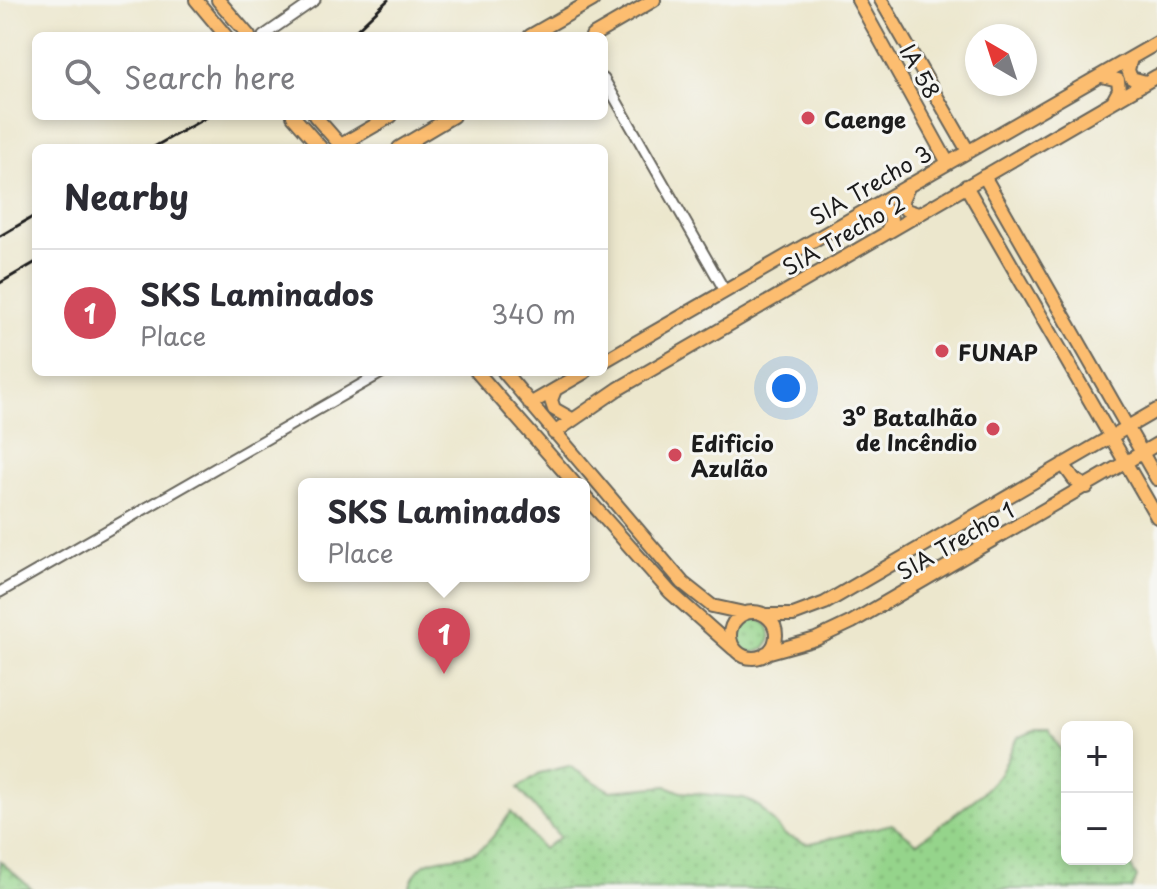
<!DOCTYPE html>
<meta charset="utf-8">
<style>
body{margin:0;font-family:"Playpen Sans",sans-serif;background:#f7f7f7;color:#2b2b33}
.controls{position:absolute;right:24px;bottom:24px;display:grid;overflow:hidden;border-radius:12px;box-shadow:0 4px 12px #0003}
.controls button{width:72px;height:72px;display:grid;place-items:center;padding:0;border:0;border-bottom:2px solid #e1e1e2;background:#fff;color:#2b2b33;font:40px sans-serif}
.compass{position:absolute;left:965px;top:24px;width:72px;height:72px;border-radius:50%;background:#fff;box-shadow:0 4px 12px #0003;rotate:321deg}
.you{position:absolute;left:786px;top:388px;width:28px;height:28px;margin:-20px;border:6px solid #fff;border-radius:50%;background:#1a73e8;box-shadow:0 0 0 12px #1a73e833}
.badge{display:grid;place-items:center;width:52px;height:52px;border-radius:50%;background:#d1495b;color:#fff;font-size:26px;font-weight:700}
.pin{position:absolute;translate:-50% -66px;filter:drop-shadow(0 2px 4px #0008)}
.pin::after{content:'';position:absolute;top:42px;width:28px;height:24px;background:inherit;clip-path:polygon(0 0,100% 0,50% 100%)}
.popup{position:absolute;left:298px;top:478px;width:292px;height:104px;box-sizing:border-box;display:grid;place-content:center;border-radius:12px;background:#fff;filter:drop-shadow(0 2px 6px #0005);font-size:26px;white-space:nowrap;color:#7c7c81}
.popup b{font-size:30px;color:#2b2b33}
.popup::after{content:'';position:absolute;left:50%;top:100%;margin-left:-16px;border:16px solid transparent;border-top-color:#fff}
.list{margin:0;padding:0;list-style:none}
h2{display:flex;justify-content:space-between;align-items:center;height:104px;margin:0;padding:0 32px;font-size:34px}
h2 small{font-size:26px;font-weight:400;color:#7c7c81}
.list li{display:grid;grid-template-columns:52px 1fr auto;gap:24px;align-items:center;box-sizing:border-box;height:128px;padding:0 32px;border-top:2px solid #e1e1e2}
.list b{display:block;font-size:30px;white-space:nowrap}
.list p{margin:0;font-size:26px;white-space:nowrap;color:#7c7c81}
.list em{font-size:26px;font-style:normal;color:#7c7c81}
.icon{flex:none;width:44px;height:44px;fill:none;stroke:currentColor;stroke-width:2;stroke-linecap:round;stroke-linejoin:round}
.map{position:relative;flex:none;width:1157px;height:889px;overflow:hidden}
.search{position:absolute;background:#fff;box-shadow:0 4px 12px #0003;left:32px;top:32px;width:576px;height:88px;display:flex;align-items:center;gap:20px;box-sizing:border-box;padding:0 28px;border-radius:12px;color:#7c7c81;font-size:30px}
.panel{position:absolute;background:#fff;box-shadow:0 4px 12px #0003;left:32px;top:144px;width:576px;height:232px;border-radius:12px}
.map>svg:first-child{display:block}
.grass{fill:url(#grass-dots);stroke:#587854;stroke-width:2}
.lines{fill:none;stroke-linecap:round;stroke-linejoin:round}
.minor-casing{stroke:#65635a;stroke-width:13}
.major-casing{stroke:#65635a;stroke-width:16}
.minor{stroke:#fff;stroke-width:9}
.major{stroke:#fcbd6f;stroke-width:12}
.rail{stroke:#1c1c1c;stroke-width:3}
.poi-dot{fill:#d1495b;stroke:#f6f6f2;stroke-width:3}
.labels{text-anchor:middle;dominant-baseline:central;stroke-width:6;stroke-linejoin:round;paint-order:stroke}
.street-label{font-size:22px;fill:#1c1c1c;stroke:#f6f6f2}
.poi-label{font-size:22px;font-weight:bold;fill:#1c1c1c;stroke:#f6f6f2;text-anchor:start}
</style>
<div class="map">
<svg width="1157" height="889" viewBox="0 0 1157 889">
<defs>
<pattern id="grass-dots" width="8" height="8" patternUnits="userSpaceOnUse" patternTransform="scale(2)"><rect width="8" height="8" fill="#95d48b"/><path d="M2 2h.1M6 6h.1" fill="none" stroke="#80b577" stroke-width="1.8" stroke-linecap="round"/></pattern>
</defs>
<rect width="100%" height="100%" fill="#f6f6f2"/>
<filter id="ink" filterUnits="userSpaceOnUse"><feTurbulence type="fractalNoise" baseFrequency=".0125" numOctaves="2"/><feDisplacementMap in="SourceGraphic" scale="16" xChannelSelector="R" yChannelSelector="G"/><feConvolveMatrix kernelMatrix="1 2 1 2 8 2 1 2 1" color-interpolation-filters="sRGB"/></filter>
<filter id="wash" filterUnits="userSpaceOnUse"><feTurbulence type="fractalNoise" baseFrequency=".006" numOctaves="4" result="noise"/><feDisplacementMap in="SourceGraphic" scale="32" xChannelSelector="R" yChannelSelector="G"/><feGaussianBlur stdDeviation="1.8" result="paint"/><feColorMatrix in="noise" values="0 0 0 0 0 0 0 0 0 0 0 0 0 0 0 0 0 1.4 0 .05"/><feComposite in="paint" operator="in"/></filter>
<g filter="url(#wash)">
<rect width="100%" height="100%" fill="#ece7cd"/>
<path class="grass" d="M736 635a17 17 0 1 1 34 0a17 17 0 1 1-34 0Z
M1037 730H1049L1067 760V859H1126L1137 877 1132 889H409C421 847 448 865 477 851 491 843 501 825 511 812L543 849 560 837 518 788 540 773 569 766 610 791 667 786 681 792 744 798 760 807 785 835 807 844 892 824 917 843 980 795 1000 774 1017 738Z
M0 861 32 889H0Z"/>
</g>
<g filter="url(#ink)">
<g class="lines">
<g class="minor-casing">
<path id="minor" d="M263 36 315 0
M604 79 725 291
M0 592 383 372"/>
</g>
<g class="major-casing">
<path id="major" d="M196 0 226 36
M218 0 249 36
M858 0 948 163
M881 0 968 151
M530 36 593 0
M592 36 654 0
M1131 58 1128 70 1131 78 1146 82
M1102 76 1118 80 1119 90 1113 101
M293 116 321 148
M315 116 343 148
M341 145 391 116
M399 148 453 116
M984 176 1157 479
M909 185 901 203 906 210 918 214
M966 186 1157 517
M871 207C888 207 897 216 886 232
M604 361 1157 43
M477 372 575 484
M504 372 683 583 712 606 744 613
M555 390 551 400 554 409 570 418
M530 404 585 372
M554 433 618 389 1157 76
M1063 464 1074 479 1087 487
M584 495 670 592 734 649
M730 635a23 23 0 1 1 46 0a23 23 0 1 1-46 0Z
M765 615H793L825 603 1157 410
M766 653 816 639 852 622 1157 444"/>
</g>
<use href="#minor" class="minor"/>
<use href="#major" class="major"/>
<path class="rail" d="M350 36 388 0
M152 148 209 116
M0 236 36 215
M0 283 36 262"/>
</g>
</g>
<g class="poi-dot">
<circle cx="808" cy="118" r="8"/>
<circle cx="942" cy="351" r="8"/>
<circle cx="993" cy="429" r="8"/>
<circle cx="675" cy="455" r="8"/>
</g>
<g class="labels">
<g class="street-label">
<text transform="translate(921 71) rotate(61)">IA 58</text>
<text transform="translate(870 184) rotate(-30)">SIA Trecho 3</text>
<text transform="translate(843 234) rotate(-30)">SIA Trecho 2</text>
<text transform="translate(955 540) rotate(-30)">SIA Trecho 1</text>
</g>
<g class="poi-label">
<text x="824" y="118">Caenge</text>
<text x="958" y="351">FUNAP</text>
<text x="977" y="416" text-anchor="end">3º Batalhão<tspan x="977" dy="25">de Incêndio</tspan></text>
<text x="691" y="442">Edificio<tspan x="691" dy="25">Azulão</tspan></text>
</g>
</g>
</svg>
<div class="controls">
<button>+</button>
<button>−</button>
</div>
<svg class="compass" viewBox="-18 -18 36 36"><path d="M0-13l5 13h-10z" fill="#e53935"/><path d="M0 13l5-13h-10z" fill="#7c7c81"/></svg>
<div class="you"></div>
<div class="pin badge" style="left:444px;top:674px">1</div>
<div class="popup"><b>SKS Laminados</b>Place</div>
<div class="search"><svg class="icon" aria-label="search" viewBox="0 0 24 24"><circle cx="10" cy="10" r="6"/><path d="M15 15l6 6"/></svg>Search here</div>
<section class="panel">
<h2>Nearby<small></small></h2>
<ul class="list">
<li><span class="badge">1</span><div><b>SKS Laminados</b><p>Place</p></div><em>340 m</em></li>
</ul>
</section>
</div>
